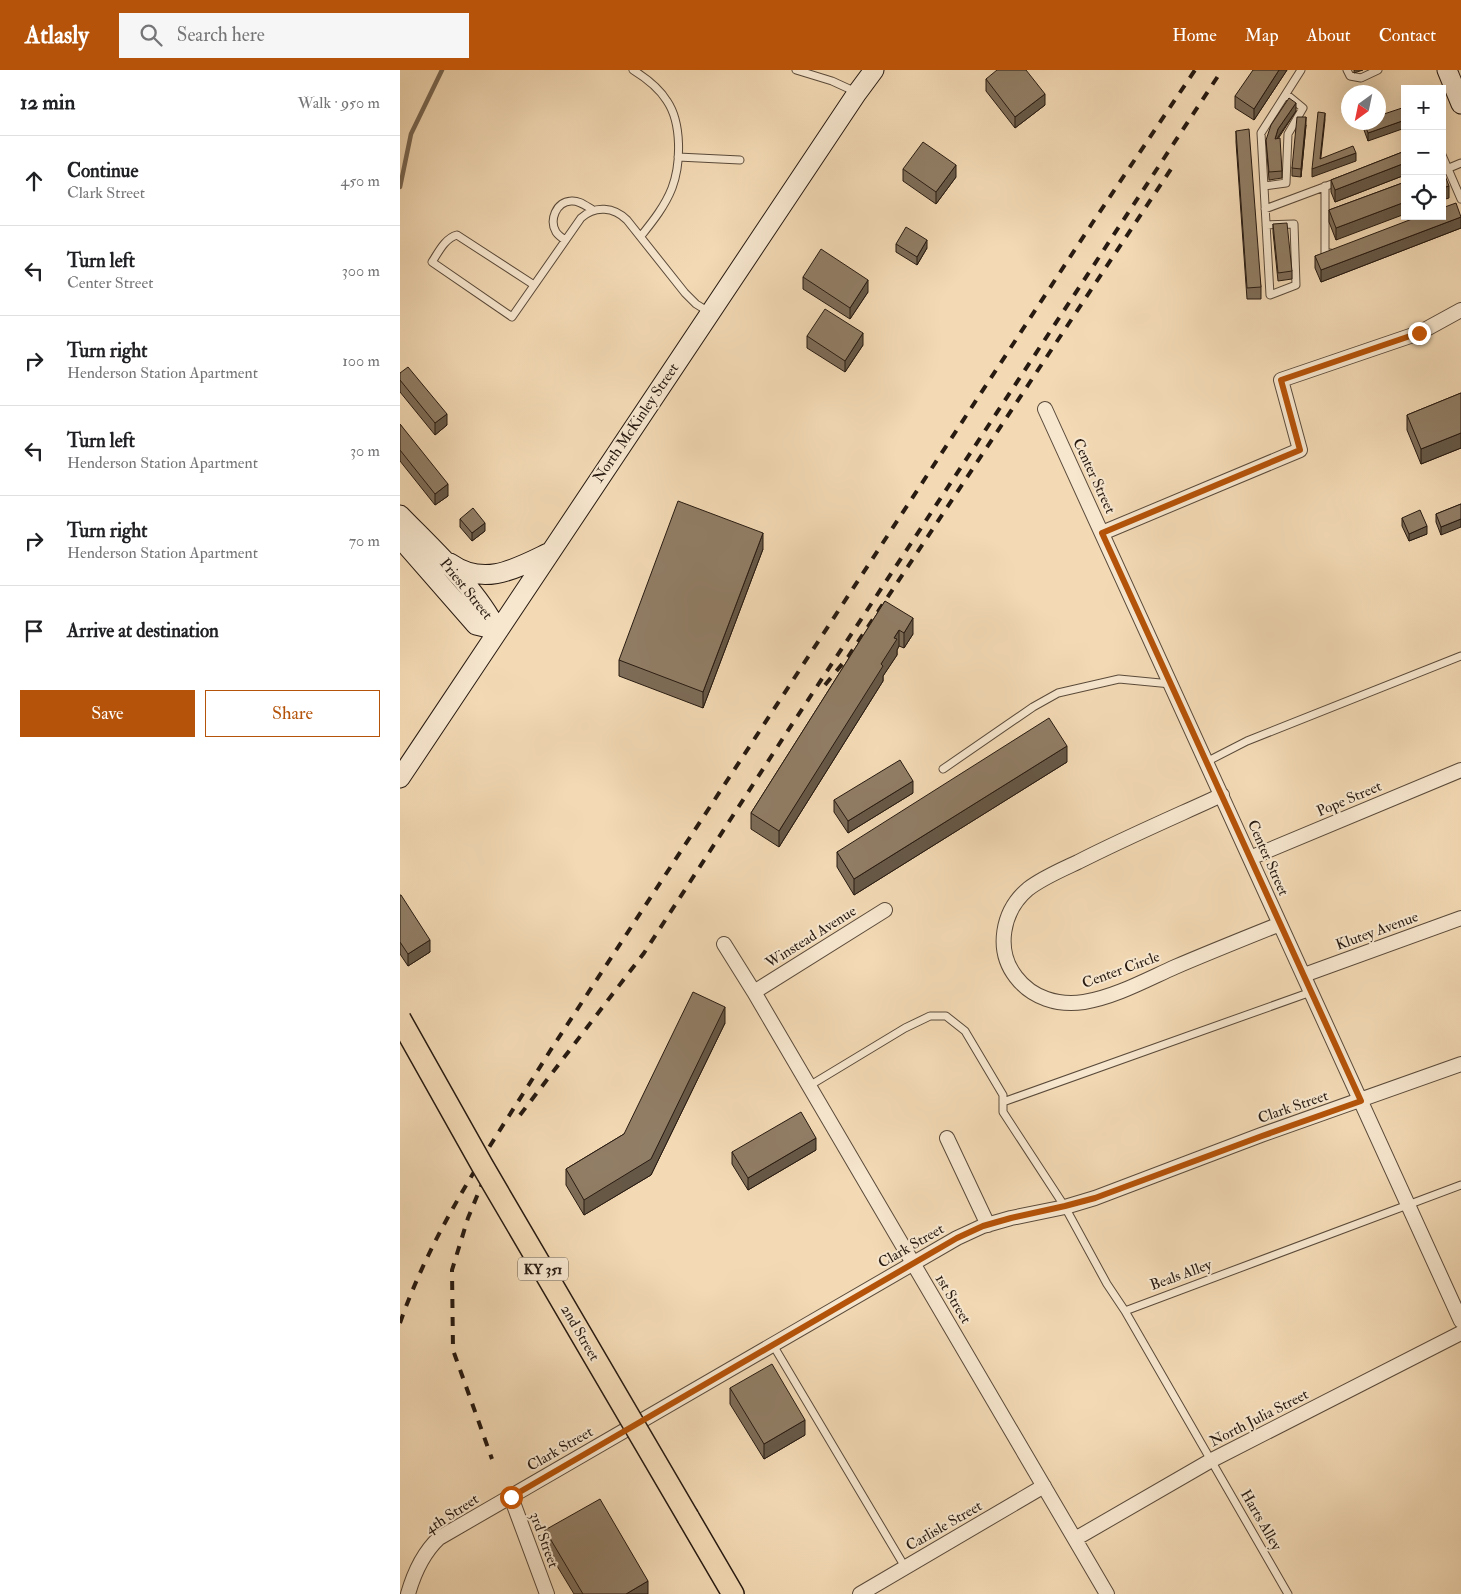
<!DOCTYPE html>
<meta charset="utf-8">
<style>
body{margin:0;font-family:"IM FELL Double Pica",serif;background:#f6f6f6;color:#202124}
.controls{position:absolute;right:15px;top:15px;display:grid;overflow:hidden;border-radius:0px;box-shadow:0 5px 20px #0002}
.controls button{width:45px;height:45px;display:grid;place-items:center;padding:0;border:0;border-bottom:1px solid #e0e0e0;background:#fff;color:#202124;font:25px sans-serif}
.compass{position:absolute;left:941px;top:15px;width:45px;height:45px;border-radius:50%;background:#fff;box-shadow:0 5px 20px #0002;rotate:213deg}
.stop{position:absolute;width:15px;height:15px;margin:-11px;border:4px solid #b45309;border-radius:50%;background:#fff}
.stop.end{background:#b45309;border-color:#fff;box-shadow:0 1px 5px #0008}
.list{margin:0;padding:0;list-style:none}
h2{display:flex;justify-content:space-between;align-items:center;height:65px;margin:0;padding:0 20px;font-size:21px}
h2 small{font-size:16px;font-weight:400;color:#757577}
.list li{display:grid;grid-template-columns:32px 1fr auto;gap:15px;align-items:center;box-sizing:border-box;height:90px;padding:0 20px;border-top:1px solid #e0e0e0}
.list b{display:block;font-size:19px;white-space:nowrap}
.list p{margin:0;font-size:16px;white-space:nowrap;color:#757577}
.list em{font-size:16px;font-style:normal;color:#757577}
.actions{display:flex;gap:10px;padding:15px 20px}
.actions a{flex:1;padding:11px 0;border:1px solid #b45309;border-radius:0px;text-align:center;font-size:18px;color:#b45309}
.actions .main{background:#b45309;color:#fff}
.icon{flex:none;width:28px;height:28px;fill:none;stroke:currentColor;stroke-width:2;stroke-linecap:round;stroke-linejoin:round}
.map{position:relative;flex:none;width:1061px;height:1524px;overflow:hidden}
header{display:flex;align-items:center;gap:30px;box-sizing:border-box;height:70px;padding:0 25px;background:#b45309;color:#fff}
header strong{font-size:24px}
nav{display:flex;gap:28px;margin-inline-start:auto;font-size:18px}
.search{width:350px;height:45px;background:#f6f6f6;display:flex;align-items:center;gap:12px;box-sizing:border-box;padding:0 18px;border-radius:0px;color:#757577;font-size:19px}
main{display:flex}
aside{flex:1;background:#fff}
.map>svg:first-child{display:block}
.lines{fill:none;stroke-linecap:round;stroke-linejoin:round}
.stream{stroke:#786652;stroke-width:4.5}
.lane-casing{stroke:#5a4a3a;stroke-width:9}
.street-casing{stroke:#5a4a3a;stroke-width:16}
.secondary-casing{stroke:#271a11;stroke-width:21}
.primary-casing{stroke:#271a11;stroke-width:24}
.lane{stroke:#f7e7cf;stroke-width:7}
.street{stroke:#f7e7cf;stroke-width:14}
.secondary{stroke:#f7e7cf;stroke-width:19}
.primary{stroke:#f3dab5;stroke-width:21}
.rail{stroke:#271a11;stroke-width:4;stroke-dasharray:9 9;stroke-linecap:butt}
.primary-bridge-casing{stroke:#271a11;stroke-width:24;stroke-linecap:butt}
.primary-bridge{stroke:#f3dab5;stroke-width:21}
.wall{fill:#7d6c58;stroke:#271a11}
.shaded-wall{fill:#665847;stroke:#271a11}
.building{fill:#917e66;stroke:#271a11}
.route{stroke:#b45309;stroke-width:6}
.labels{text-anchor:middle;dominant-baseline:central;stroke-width:4;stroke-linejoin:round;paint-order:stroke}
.shield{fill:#f7e7cf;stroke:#65584a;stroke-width:1}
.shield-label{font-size:14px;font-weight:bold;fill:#271a11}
.street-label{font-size:15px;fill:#271a11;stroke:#f7e7cf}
</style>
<header>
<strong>Atlasly</strong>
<div class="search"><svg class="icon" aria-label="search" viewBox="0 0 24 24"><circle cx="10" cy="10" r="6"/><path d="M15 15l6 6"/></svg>Search here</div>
<nav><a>Home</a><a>Map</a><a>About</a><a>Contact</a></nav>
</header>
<main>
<aside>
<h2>12 min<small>Walk · 950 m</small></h2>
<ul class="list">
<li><svg class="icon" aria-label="ahead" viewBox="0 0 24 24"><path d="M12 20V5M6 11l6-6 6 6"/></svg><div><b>Continue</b><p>Clark Street</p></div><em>450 m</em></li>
<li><svg class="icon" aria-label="left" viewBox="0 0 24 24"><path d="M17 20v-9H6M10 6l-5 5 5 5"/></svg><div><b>Turn left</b><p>Center Street</p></div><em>300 m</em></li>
<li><svg class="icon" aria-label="right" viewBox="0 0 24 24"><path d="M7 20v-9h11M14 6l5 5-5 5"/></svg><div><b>Turn right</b><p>Henderson Station Apartment</p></div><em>100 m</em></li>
<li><svg class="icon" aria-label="left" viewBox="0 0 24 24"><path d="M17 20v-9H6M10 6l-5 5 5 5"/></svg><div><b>Turn left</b><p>Henderson Station Apartment</p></div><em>30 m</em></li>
<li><svg class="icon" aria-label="right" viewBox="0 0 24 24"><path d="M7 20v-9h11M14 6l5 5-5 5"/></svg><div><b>Turn right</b><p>Henderson Station Apartment</p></div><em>70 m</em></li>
<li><svg class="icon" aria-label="arrive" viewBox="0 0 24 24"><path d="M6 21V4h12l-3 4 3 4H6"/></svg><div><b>Arrive at destination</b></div></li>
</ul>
<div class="actions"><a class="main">Save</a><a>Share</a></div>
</aside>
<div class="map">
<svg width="1061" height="1524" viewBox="0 0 1061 1524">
<rect width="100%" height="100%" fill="#f3dab5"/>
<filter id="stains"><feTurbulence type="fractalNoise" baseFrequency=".004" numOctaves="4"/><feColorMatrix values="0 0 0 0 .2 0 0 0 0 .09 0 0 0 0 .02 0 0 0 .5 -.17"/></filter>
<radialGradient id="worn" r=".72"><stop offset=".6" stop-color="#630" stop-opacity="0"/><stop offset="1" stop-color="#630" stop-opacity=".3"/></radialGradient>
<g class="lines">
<path class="stream" d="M0 117 11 64 42 0"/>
<g class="lane-casing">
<path id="lane" d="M233 0C246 8 259 18 267 31 282 53 281 94 272 118 265 136 253 151 241 166
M396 0 432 11 456 22
M947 0 950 6 961 8 978 0
M1042 85 1061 129
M278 87 340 90
M1042 101 1061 93
M864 116 886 113 888 64 903 38 886 24
M925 116V185L930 183
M865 139 940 111
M866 155 894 154 896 215 870 225 861 63 901 0
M165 170C162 168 158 165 156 162 149 150 156 132 171 131 179 130 186 136 193 140
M134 215 57 165C45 168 38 183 32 192L112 247 181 148C195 135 214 137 227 150L285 223 296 234 309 242
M806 692 847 671 1061 586
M543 699 633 637 658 623 719 609 771 614
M409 1016 505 958 530 946H546L565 961 603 1025V1042L665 1137 707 1214 725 1241
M603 1032 911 922
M373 1275 505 1497
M888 1524 725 1241 1061 1115"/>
</g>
<g class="street-casing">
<path id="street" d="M645 339 1061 1251
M702 463 900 380 881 310 1019 263 1061 240
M822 725C774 747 725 768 678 792 661 800 642 808 628 819 602 841 595 880 616 907 632 928 658 936 684 932 715 927 746 910 775 897 810 882 845 868 880 854
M850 788 1061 700
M324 874 354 922 707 1524
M904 905 1061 848
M354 922 485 840
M547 1068 588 1155
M111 1427 147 1524
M675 1469 810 1391 1061 1263
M8 1524C14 1503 23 1483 39 1468L557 1168 583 1156 611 1148 665 1137 695 1128 861 1065 1061 994
M460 1524 644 1416"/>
</g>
<g class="secondary-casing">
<path id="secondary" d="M1047 0 1061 34
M0 445C32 478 77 519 97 560
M0 468 76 555 97 560
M50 493C84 517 115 499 148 483
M0 708 457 23 474 0"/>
</g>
<g class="primary-casing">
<path id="primary" d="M288 1447 333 1524"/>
</g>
<use href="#lane" class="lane"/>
<use href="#street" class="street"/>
<use href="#secondary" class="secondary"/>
<use href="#primary" class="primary"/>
<path class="rail" d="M425 615 448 587 775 93
M120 1045 244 883 387 662 822 0
M91 1092 68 1148 52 1200 53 1280 92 1389
M0 1253C34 1155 96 1068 150 981L693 152 795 0"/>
<g class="primary-bridge-casing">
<path id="primary-bridge" d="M0 949 82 1095 288 1447"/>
</g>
<use href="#primary-bridge" class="primary-bridge"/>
</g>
<path class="wall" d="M887 0 854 50 835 38V26Z
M586 9 645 35 615 58 586 21Z
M896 41 878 69 882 101V108L869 110 866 70Z
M964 52H978L968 71 964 60Z
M906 55 901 107 892 106V98Z
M836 61 861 217V229H847L836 72Z
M1005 81V105L935 132 931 122V110Z
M503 99 556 107 536 134 503 111Z
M1005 112 936 170 929 152V140Z
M1061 146V158L921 212 915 198V186Z
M873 154 892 201V209L878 211 873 162Z
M496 174 527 178 517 195 496 182Z
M403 207 468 222 450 249 403 219Z
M407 266 463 275 445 302 407 278Z
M0 303 47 355 35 365 0 322Z
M1061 323V378L1021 394 1007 360V345Z
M0 354 48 426 35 435 0 391Z
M1061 434 1041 465 1036 452V444Z
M1002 448 1027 464 1009 471 1002 456Z
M60 449 85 461 72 471 60 457Z
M363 479 303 638 219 606V590Z
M485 531 513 564 504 578 499 576 497 580V585L483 606V611L379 777 351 759V743Z
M667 692 454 825 437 797V782Z
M513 723 448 763 434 742V730Z
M0 825 30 882 8 896 0 884Z
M325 953 251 1105 184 1145 166 1115V1099L224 1064Z
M416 1080 348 1120 332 1094V1082Z
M330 1318 405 1365 364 1389 330 1334Z
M145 1460 248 1524H174L145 1476Z"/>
<path class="shaded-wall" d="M879 0H887L854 50V39Z
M954 0H963L954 3Z
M645 24V35L615 58V47Z
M896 33V41L878 67 875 77V69L878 59Z
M925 43V50L920 96 956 83V91L912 107V99L920 89Z
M906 47V55L901 107V99Z
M1005 50V58L968 71V63Z
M1005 93V105L935 132V120Z
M556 95V107L536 134V122Z
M1049 116V128L1042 130V118Z
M1005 132V144L936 170V158Z
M1061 147V158L921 212V200Z
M527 170V178L517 195V187Z
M468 210V222L450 249V238Z
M463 263V275L445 302V291Z
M47 344V355L35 365V353Z
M1061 363V378L1021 394V379Z
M48 414V426L35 435V424Z
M1061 449V457L1041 465V457Z
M85 453V461L72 471V463Z
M1027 456V464L1009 471V464Z
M363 463V479L303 638V622Z
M513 548V564L504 578V563Z
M499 560V576L497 580V585L483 606V611L379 777V761L481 594 494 568Z
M667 676V692L454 825V809Z
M513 711V723L448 763V751Z
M30 870V882L8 896V884Z
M325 937V953L251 1105 184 1145V1130Z
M416 1068V1080L348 1120V1108Z
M405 1350V1365L364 1389V1374Z
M248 1511V1524H226Z"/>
<path class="building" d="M597 0H626L645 24 615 47 586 9Z
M853 0H879L854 39 835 26Z
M889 28 896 33 878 59 875 69 880 68 882 101 869 102 866 70 871 55Z
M1005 37V50L968 63 964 52H978V46Z
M918 42 925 43 920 89 953 76 956 83 912 99Z
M897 47H906L901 99 892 98Z
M849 59 861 217 847 218 836 61Z
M523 72 556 95 536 122 503 99Z
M1005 81V93L935 120 931 110Z
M1042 98 1049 116 1042 118Z
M1005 112V132L936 158 929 140Z
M1056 133 1061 147 921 200 915 186 1020 146H1042V138Z
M887 153 892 201 878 203 873 154Z
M506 157 527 170 517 187 496 174Z
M421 179 468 210 450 238 403 207Z
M425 239 463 263 445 291 407 266Z
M8 297 47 344 35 353 0 310V303Z
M1061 323V363L1021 379 1007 345Z
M0 354 48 414 35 424 0 380Z
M278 431 363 463 303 622 219 590Z
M1061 434V449L1041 457 1036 444Z
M73 438 85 453 72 463 60 449Z
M1020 440 1027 456 1009 464 1002 448Z
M485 531 513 548 504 563 499 560 494 568 497 569 481 594 483 596 379 761 351 743Z
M649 648 667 676 454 809 437 782Z
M500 690 513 711 448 751 434 730Z
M0 825H1L30 870 8 884 0 872Z
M293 922 325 937 251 1089 184 1130 166 1099 224 1064Z
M401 1042 416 1068 348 1108 332 1082Z
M372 1294 405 1350 364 1374 330 1318Z
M200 1429 248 1511 226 1524H183L145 1460Z"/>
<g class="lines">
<path class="route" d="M111 1427 557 1168 583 1156 611 1148 665 1136 695 1128 862 1066 961 1031 702 463 900 380 881 310 1019 263"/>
</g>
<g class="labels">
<rect class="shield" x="118" y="1187.5" width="50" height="23" rx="4"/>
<g class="shield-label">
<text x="143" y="1199">KY 351</text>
</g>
<g class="street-label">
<text transform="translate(236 353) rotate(-56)">North McKinley Street</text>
<text transform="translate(694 406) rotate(65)">Center Street</text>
<text transform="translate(66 519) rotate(51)">Priest Street</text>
<text transform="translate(949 729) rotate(-23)">Pope Street</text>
<text transform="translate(868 788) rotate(66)">Center Street</text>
<text transform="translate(977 861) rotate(-20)">Klutey Avenue</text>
<text transform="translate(411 867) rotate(-32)">Winstead Avenue</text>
<text transform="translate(721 900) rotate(-20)">Center Circle</text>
<text transform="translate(893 1037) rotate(-19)">Clark Street</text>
<text transform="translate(511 1176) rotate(-30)">Clark Street</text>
<text transform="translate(781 1205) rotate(-20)">Beals Alley</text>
<text transform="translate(553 1229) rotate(59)">1st Street</text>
<text transform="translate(180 1263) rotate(60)">2nd Street</text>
<text transform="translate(859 1348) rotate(-27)">North Julia Street</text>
<text transform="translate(160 1379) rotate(-30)">Clark Street</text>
<text transform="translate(52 1444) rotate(-33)">4th Street</text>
<text transform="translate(861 1450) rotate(60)">Harts Alley</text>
<text transform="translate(544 1456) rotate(-30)">Carlisle Street</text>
<text transform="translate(144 1470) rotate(70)">3rd Street</text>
</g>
</g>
<rect width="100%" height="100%" filter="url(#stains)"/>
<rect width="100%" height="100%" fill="url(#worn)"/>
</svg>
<div class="controls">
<button>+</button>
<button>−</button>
<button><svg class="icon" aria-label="locate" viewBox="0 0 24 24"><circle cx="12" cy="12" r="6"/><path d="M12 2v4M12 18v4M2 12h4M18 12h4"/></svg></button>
</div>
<svg class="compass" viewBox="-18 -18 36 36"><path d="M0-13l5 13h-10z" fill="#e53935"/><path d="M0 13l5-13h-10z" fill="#757577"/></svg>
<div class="stop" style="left:111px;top:1427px"></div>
<div class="stop end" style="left:1019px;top:263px"></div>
</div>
</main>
